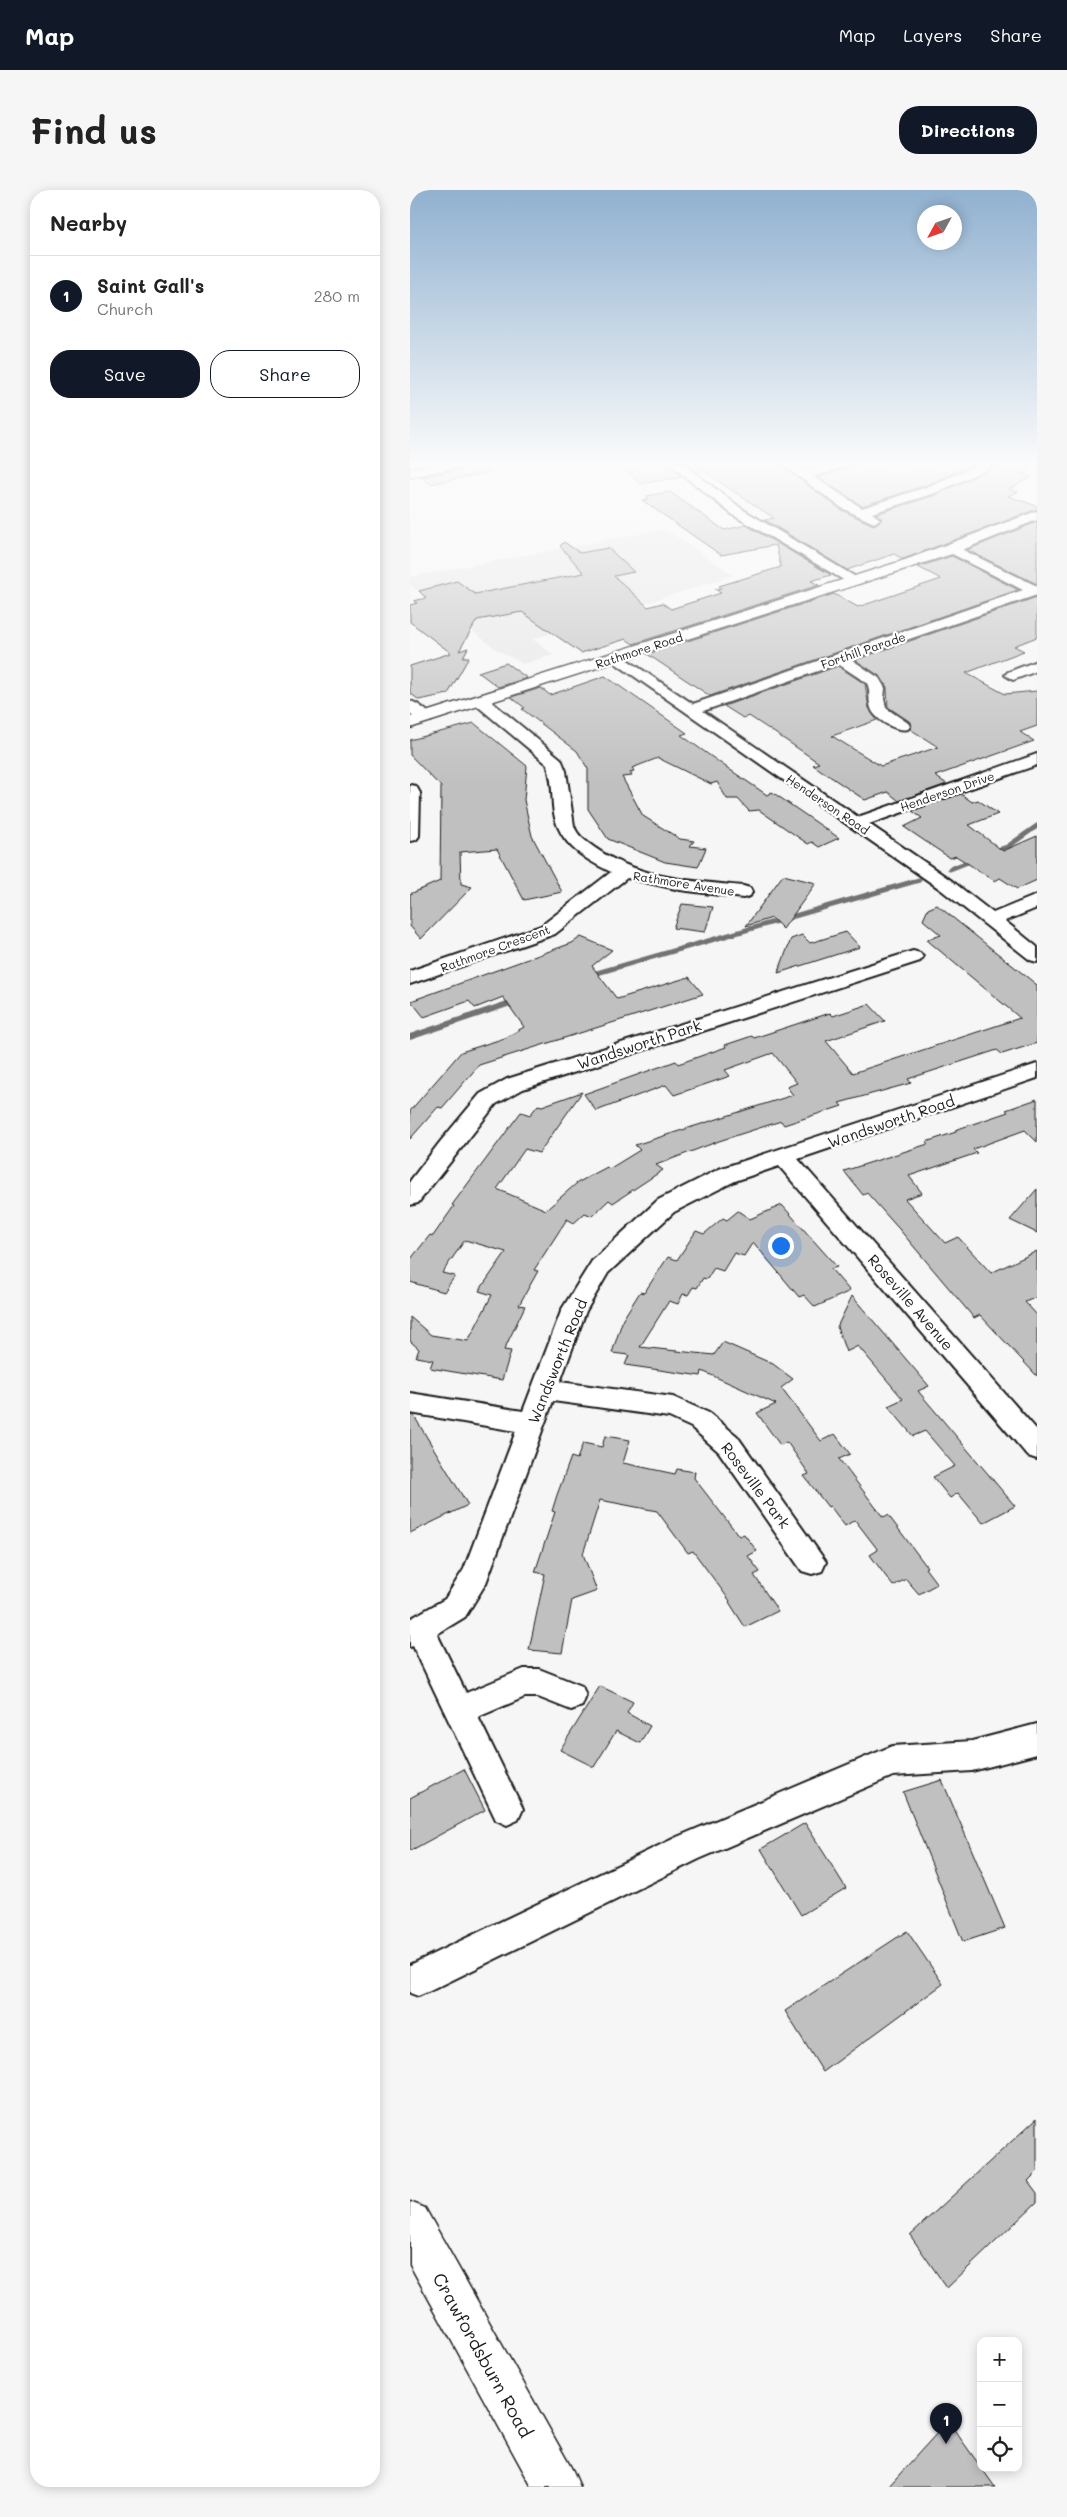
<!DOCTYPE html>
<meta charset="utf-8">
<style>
body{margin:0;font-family:Mali,sans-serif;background:#f6f6f6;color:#222}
.controls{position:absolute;right:15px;bottom:15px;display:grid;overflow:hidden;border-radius:10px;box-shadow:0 2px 12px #0003}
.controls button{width:45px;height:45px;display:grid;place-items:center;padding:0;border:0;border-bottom:1px solid #e0e0e0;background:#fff;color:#222;font:25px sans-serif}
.compass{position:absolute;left:507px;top:15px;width:45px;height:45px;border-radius:50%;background:#fff;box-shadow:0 2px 12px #0003;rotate:230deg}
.you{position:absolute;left:370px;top:1055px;width:18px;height:18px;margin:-12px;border:4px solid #fff;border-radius:50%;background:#1a73e8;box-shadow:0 0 0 8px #1a73e833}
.badge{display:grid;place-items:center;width:32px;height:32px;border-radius:50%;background:#111827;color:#fff;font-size:16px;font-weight:700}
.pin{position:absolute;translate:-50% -41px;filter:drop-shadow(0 1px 2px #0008)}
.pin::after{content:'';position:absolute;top:26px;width:18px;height:15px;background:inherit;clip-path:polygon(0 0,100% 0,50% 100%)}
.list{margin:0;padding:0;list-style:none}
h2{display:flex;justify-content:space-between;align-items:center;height:65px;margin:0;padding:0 20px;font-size:21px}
h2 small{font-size:16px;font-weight:400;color:#767676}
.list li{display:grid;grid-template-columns:32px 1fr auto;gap:15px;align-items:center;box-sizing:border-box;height:80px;padding:0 20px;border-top:1px solid #e0e0e0}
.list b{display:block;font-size:19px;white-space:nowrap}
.list p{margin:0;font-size:16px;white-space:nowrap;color:#767676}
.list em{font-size:16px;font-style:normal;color:#767676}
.actions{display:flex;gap:10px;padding:15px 20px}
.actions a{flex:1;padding:11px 0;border:1px solid #111827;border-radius:20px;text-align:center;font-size:18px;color:#111827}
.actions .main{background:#111827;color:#fff}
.icon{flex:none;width:28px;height:28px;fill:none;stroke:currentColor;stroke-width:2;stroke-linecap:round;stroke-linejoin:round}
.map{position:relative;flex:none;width:627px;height:2297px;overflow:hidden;border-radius:20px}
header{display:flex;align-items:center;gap:30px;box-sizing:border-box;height:70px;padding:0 25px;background:#111827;color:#fff}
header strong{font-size:24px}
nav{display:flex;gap:28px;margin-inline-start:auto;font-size:18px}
.intro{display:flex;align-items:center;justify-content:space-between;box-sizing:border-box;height:120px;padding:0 30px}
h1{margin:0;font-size:35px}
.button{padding:12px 22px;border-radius:20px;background:#111827;color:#fff;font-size:18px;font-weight:700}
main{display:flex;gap:30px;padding:0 30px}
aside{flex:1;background:#fff;border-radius:20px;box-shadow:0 2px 12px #0003}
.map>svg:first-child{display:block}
.built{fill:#e6e6e6}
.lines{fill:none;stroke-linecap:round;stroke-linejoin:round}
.stream-far1{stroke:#727272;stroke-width:5}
.stream{stroke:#727272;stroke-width:6}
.building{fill:#c0c0c0;stroke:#1c1c1c}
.minor-casing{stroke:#1c1c1c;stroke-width:4}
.tertiary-casing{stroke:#1c1c1c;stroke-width:3}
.secondary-casing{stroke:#1c1c1c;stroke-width:3}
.minor{fill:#fff;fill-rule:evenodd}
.tertiary{fill:#fff;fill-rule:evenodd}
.secondary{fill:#fff;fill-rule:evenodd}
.labels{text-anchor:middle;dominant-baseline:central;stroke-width:4.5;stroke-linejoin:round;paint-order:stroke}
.far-street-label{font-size:12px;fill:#1c1c1c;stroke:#fff}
.street-label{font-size:15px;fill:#1c1c1c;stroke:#fff}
.near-street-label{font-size:18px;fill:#1c1c1c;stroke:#fff}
</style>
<header>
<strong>Map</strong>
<nav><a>Map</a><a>Layers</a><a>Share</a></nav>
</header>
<div class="intro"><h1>Find us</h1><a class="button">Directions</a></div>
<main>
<aside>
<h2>Nearby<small></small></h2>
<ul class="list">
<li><span class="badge">1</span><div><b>Saint Gall's</b><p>Church</p></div><em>280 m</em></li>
</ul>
<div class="actions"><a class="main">Save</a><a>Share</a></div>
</aside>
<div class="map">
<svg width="627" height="2297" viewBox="0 0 627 2297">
<rect width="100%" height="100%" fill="#f6f6f6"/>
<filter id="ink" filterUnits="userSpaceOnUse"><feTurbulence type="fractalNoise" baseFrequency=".02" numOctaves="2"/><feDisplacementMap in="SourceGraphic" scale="10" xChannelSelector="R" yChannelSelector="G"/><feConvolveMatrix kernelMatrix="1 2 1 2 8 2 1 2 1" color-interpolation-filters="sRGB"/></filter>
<g filter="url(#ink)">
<path class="built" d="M255 339 324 385 123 449 143 465 113 474 89 461 0 395V387Z"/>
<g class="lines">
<path class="stream-far1" d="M582 662 597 657 627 636
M540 679 563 670
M180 785 509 690"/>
<path class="stream" d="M0 847 106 811"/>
</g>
<path class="building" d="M57 273H79L80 282 21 294 11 287 49 279Z
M209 273H256L272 287 230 294Z
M276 273H368L431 320 463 335 472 329 466 324 526 305 592 273H627V276L612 284 622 287 599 299 608 302 598 306 627 316V319L493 369 484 364 437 380 355 330 364 328 290 279V284Z
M446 273H567L516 295 452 316 408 288Z
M260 302 314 340 336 335 421 385 401 391 409 395 223 454 216 449 171 463 112 422 67 430 49 461 58 458 53 467H59L38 504 9 510 0 503V476L41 463 0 432V415L7 413 4 411 16 408 9 401 47 391 65 404 174 383 150 356 154 352 170 363 198 358 224 382 204 386 238 417 252 413 261 419 311 403 305 399 311 398 309 396 371 377 366 355 311 365 232 310 239 309 236 306Z
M627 332V394L557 360Z
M542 366 608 400 300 506 237 464 424 404 448 417 531 389 508 377Z
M627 407V447L604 456 614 461 556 483 595 504 627 501V536L610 542 624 551 525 586 537 594 489 611 478 602 455 610 403 575 409 573 380 553 339 526 333 528 314 516 428 476 455 494 459 518 467 530 422 546 471 576 528 557 500 539 502 535 499 531 478 517 477 497 471 487 445 470Z
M96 473 117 488 88 497 68 482Z
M195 486 277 543 271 545 316 577 357 605 362 602 429 648 409 657 402 652 398 654 349 620 339 621 328 609H317L307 592 301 594 248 568 222 578 224 581 220 582 222 586 212 587 233 626 270 649 284 651 280 656 296 658 288 677 255 672 198 649 178 619V579L167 561 112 519 115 518 101 507 131 498 140 505Z
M64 533 117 576 114 610 122 646 152 702 114 710 87 659 50 662 51 694 62 697 11 749 0 736V704L30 691 31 597 0 565V550Z
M551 604 562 612 568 610 588 624 559 635 593 661 627 646V690L607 699 590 688 585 691 546 666 540 668 494 637 512 628 502 621Z
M373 685 406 693 373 739 362 728 336 736Z
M272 714 303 717 295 742 263 738Z
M527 715 627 795V853L592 864 587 860 498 889 501 893 429 913 432 916 374 935 371 931 309 951 246 975 253 980 203 1013 199 1010 182 1026 175 1023 164 1033 157 1029 124 1080 128 1081 109 1115 115 1116 94 1160 101 1161 92 1190 20 1178 23 1170 6 1167 9 1159 0 1151V1127L21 1145 58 1151 82 1105 69 1101 96 1062 55 1050 32 1083 45 1086 34 1102 0 1092V1070L20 1045 23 1046 44 1016 42 1015 111 922 120 925 128 915 132 916 172 902 129 963 115 959 87 999 136 1020 167 993 197 977 199 979 230 960 225 955 383 905 377 897 387 893 363 863 315 880 320 886 264 905 256 895 186 921 174 904 266 871 268 874 316 857 315 855 342 846 344 848 420 823 423 826 459 814 475 831 416 851 443 883 610 828 517 750 531 745 513 730 518 719Z
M436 742 450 757 368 783 381 749 392 745 400 753Z
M171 747 202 760 182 776 207 809 279 787 293 804 69 875 32 918 28 917 0 949V921L51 862 95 848 114 837 93 807 65 818 59 811 14 827 1 811 162 753Z
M627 909V952L615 940 563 959 567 963 499 986 512 1003 495 1009 535 1053 548 1047 581 1083 627 1061V1107L615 1112 627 1125V1186L570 1125 564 1128 489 1039 457 1003 453 1005 434 981 518 954 516 952 546 942 545 940 598 922 596 920Z
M627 999V1043L600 1030Z
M372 1015 427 1077 421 1079 440 1101 405 1117 394 1105 389 1107 343 1052 334 1066 324 1063 313 1081 304 1078 297 1089 293 1088 287 1098 283 1097 278 1105 273 1104 268 1114 259 1111 230 1157 304 1165 313 1152 363 1174 383 1189 371 1198 411 1251 425 1244 440 1264 429 1269 473 1327 478 1325 517 1377 515 1378 527 1394 509 1404 496 1389 483 1396 460 1365 468 1360 445 1330 435 1336 420 1316 418 1317 394 1286 399 1284 377 1252 370 1255 347 1223 366 1214 292 1181 291 1186 215 1175 219 1165 202 1163 213 1129 230 1102 234 1103 258 1067 267 1070 286 1041 294 1044 313 1028 317 1030 328 1021 340 1029Z
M442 1106 519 1196 508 1201 605 1316 573 1333 548 1303 540 1308 523 1287 545 1276 515 1241 503 1246 478 1216 493 1209 448 1156 436 1162 427 1137Z
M0 1225 4 1226 58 1315 0 1343Z
M195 1246 220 1250 213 1273 265 1284 267 1279 285 1282 284 1288 329 1346 334 1344 347 1361 338 1366 350 1382 344 1385 368 1421 335 1437 319 1412 320 1411 283 1361 278 1363 247 1321 190 1310 173 1364 187 1401 162 1410 152 1463 119 1460 135 1384 125 1382 145 1322 142 1321 147 1305 161 1267 167 1269 173 1253 192 1257Z
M190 1496 223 1512 217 1523 240 1536 230 1553 206 1541 184 1577 150 1560Z
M54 1579 75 1620 0 1661V1608Z
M532 1590 595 1738 553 1752 493 1602Z
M395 1633 436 1698 391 1725 351 1659Z
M497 1741 533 1794 413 1882 375 1821Z
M627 1928V1982L618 1991 627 2003V2012L537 2098 500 2045Z
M538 2231 585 2297H478Z"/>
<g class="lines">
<g class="minor-casing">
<path id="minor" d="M29 273H55L49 277 0 287V279Z
M258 273H272L332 319 449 389 442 393 437 392 323 325Z
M370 273H384L396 281 424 273H444L404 287 452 318 517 297 573 273H590L525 303 462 323 470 329 464 333 432 318Z
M543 355 627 396V405L441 469 469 488 475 498 474 509 476 518 498 533 500 536 498 539C486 542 464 529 461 518 458 509 461 501 457 493L428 474 293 521 448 627 627 564V575L459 634 542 691 583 723 627 705V718L595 731 627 757V772L620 770 530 699 198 468 200 465H210L283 514 613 400 538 362 536 359 538 356Z
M627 471V481L603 490 595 485 598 482Z
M71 506 77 508 151 569 156 581 164 636C168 647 176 651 185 658 229 689 281 691 333 696L340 698 342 702 340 706 333 708 270 700 217 688 145 744 0 794V781L131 736 201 682C172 668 146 652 143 616 142 602 142 588 137 574L65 514 63 511Z
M0 511C8 513 18 521 23 528L21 531H9L0 524Z
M0 595 6 596 10 603 9 646 6 650 0 651Z
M503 761 510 763 513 767 510 771 113 899 86 914 8 1013 0 1015V991L30 952 70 904 97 889Z
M627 874V888L388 969 627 1240V1269L618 1266 369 976 325 991 264 1022 198 1083 176 1121 150 1192 263 1207 299 1223 327 1246 416 1372 412 1381 402 1384 392 1381 309 1262 281 1237 259 1227 143 1211 76 1393 55 1427 27 1444 56 1503 114 1479H129L172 1496 176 1506 172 1516 161 1520 128 1507H115L68 1527 113 1619 108 1630 97 1635 86 1630 3 1456 0 1457V1429L35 1409 54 1379 106 1241 0 1223V1203L113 1221 152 1119 182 1071 248 1010 309 979Z
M627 1534V1564L562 1581 483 1586 289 1669 20 1801 8 1806 0 1803V1775L267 1647 482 1556 562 1551Z"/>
</g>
<g class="tertiary-casing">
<path id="tertiary" d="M627 321V330L542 364 0 538V527L495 370Z"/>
</g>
<g class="secondary-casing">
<path id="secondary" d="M0 2012 15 2018 163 2281 170 2297H122L0 2075Z"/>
</g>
<use href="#minor" class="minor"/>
<use href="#tertiary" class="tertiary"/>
<use href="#secondary" class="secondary"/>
</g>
</g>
<linearGradient id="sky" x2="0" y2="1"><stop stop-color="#90b1d0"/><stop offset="0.46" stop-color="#fbfbfb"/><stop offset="1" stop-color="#fbfbfb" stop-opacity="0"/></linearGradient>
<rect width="627" height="595" fill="url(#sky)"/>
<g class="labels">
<g class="far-street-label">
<text transform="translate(229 460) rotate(-18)">Rathmore Road</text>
<text transform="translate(453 460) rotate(-19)">Forthill Parade</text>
<text transform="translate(537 601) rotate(-19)">Henderson Drive</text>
<text transform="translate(418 614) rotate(34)">Henderson Road</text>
<text transform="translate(274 693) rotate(9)">Rathmore Avenue</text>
<text transform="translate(85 758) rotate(-20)">Rathmore Crescent</text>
</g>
<g class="street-label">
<text transform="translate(229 854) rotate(-18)">Wandsworth Park</text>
<text transform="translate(481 931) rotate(-19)">Wandsworth Road</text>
<text transform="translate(501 1112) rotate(49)">Roseville Avenue</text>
<text transform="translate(147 1171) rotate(-68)">Wandsworth Road</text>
<text transform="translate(346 1295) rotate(53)">Roseville Park</text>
</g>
<g class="near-street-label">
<text transform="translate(73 2165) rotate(61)">Crawfordsburn Road</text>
</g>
</g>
</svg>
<div class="controls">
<button>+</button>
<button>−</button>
<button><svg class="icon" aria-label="locate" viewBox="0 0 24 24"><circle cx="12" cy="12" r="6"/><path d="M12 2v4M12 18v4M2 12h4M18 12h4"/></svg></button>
</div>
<svg class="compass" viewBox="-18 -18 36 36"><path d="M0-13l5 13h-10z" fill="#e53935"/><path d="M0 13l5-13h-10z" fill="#767676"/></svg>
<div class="you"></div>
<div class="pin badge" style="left:536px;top:2254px">1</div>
</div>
</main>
